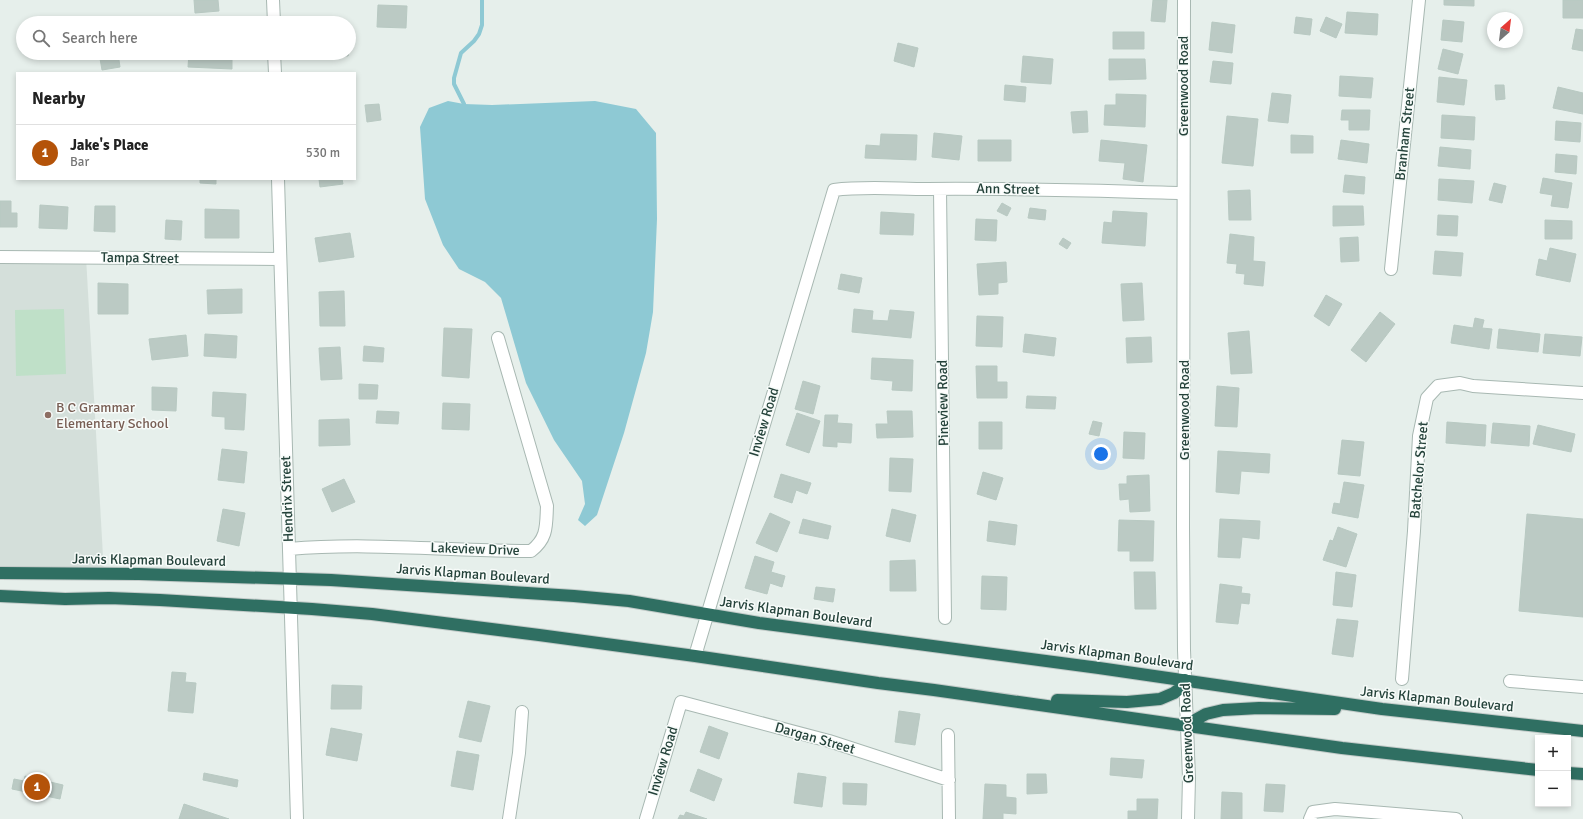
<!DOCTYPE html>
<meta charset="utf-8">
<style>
body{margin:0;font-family:Signika,sans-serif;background:#f2f2f2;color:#222}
.controls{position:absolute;right:12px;bottom:12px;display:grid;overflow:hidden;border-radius:0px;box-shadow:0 2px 6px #0003}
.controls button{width:36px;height:36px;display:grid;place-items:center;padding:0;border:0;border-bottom:1px solid #e0e0e0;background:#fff;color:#222;font:20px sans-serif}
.compass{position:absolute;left:1487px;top:12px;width:36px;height:36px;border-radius:50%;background:#fff;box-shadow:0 2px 6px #0003;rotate:28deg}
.you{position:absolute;left:1101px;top:454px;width:14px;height:14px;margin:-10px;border:3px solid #fff;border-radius:50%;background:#1a73e8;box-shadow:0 0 0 6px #1a73e833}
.badge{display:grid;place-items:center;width:26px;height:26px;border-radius:50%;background:#b45309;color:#fff;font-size:13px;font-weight:700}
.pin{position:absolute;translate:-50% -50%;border:2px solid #fff;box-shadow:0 1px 4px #0006}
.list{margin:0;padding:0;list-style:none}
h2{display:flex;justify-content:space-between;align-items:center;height:52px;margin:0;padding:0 16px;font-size:17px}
h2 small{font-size:13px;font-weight:400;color:#767676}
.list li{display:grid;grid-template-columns:26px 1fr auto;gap:12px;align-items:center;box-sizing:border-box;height:56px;padding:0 16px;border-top:1px solid #e0e0e0}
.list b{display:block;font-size:15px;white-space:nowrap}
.list p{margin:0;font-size:13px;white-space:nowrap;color:#767676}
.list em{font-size:13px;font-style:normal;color:#767676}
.icon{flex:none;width:22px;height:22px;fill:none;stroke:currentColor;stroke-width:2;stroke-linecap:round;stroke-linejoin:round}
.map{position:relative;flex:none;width:1583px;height:819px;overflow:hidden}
.search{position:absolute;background:#fff;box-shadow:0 2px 6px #0003;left:16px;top:16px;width:340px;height:44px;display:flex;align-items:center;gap:10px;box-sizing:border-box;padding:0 14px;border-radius:22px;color:#767676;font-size:15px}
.panel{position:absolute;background:#fff;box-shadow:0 2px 6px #0003;left:16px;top:72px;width:340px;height:108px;border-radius:0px}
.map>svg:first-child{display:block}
.built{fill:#d4dfda}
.green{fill:#bfe0c8}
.water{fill:#8ec9d4}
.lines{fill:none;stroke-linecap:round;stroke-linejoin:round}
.stream{stroke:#8ec9d4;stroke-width:4}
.building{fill:#bbcac4;stroke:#b8c9c2}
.street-casing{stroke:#a8b8b2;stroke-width:14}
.highway-casing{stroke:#c2cac8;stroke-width:14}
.street{stroke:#fff;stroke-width:12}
.highway{stroke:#2f6f62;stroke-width:12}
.education-dot{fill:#8d6e63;stroke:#f7fbf9;stroke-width:1.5}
.labels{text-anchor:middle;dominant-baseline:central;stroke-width:3;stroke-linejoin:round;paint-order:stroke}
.street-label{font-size:14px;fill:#24423a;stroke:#f7fbf9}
.education-label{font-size:14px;fill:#785e54;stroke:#f7fbf9;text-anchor:start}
</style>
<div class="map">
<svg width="1583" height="819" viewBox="0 0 1583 819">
<rect width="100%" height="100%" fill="#e6efeb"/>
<path class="built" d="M0 257H86L104 574 0 572Z"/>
<path class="green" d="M64 309 66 374 16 376 15 310Z"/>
<path class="water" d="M448 101 464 104 492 105 595 101 636 109 656 133 657 219 653 312 646 353 624 433 597 515 585 526 578 520 585 504 582 481 554 440 526 383 501 298 485 282 459 269 443 245 425 199 420 127 429 108Z"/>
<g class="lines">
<path class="stream" d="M464 104 454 84V78L461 53 474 41 479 34 482 25V0"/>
</g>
<path class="building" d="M194 0H218L219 11 195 13Z
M1153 0H1167L1165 22 1151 21Z
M1444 0H1474V6L1444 5Z
M1563 0H1583V18H1563Z
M378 5 407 6 406 28 377 27Z
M1347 12 1378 14 1377 35 1345 33Z
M1296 17 1312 19 1310 35 1294 33Z
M1326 17 1342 24 1336 38 1320 31Z
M1443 20 1464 22 1462 42 1441 40Z
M307 21 349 23V38V23H307Z
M1212 22 1235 25 1232 53 1209 50Z
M1576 29 1583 30V51L1572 49Z
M1113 32H1144V49H1113Z
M898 43 918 48 914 67 894 61Z
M1443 49 1463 54 1458 74 1438 69Z
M99 53H118L120 67 102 70Z
M189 53H232V69L188 67Z
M306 53H349L348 56 306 54Z
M1023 56 1053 59 1051 84 1021 82Z
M1109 59H1145L1146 79 1109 80Z
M1213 61 1233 63 1231 84 1210 82Z
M1340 76 1373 78 1371 98 1339 96Z
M1439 77 1467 80 1464 105 1437 102Z
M1005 85 1026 87 1025 102 1004 100Z
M1495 85H1504L1505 99 1496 100Z
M1558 87 1583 93V114L1553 108Z
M1272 93 1291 95 1288 123 1268 121Z
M1116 94 1146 95 1145 127 1104 125 1105 105H1116Z
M379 104 381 120 367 122 365 105Z
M1342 110H1370L1369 130H1349V120H1341Z
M1087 111 1088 132 1073 133 1071 112Z
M1442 115 1475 117 1474 140 1441 138Z
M1227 116 1258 119 1253 166 1222 163Z
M1556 121 1581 123 1580 142 1555 140Z
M934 133 962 136 959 160 932 157Z
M881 134 917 135 916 160 865 158 866 145 880 146Z
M1291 135 1313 136V153H1291Z
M978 140H1011V161H978Z
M1101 140 1147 145 1143 182 1123 179 1125 163 1099 161Z
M1341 140 1369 144 1367 163 1338 159Z
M1440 147 1471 150 1470 169 1438 166Z
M1556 154 1577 156 1576 174 1555 172Z
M1345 175 1365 177 1364 194 1343 192Z
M1543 178 1572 183 1568 208 1551 206 1553 195 1540 193Z
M200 179H216V184L200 183Z
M319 179H342L343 184 320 187Z
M1439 179 1474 181 1472 203 1438 200Z
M1494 183 1506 186 1502 203 1489 200Z
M1250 190 1251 220H1229L1228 191Z
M0 201H11V213H17V227H0Z
M1002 203 1011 208 1007 216 997 211Z
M40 205 68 207 67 229 39 228Z
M95 206H115V232L94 231Z
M1333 206H1363L1364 225 1333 226Z
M1030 208 1046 210 1045 220 1028 218Z
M205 209 239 210V238H205Z
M1113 211 1147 213 1145 246 1102 243 1104 222 1112 223Z
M881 212 914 214 913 235 880 234Z
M1438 215 1458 216 1457 236 1437 235Z
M976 219 997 220 996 241 975 240Z
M166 220 182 221 181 240 165 239Z
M1545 220 1572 221V239H1545Z
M350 233 354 257 319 262 315 238Z
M1230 234 1254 237 1253 261 1265 262 1263 286 1244 284 1245 274 1236 273 1237 264 1227 263Z
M1358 237 1359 261 1341 262 1340 238Z
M1063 238 1071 243 1067 249 1059 244Z
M1550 248 1576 254 1570 282 1536 275 1539 259 1547 261Z
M1435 251 1463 253 1461 276 1433 274Z
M1006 262 1007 282 998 283V294L979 295 977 264Z
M841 274 862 278 859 293 838 289Z
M98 283 128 284V314H98Z
M1142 283 1144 320 1123 321 1121 284Z
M242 289V313L208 314 207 290Z
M344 291 345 326H320L319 292Z
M1326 295 1342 304 1329 326 1314 316Z
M854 309 873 311 872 320 888 321 890 310 914 312 911 338 852 332Z
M1380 312 1395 324 1366 362 1351 350Z
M977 316 1003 317 1002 347 976 346Z
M1475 318 1484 320 1482 328 1492 329 1489 349 1451 343 1454 325 1473 328Z
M444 328 472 329 469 378 442 376Z
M1499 329 1540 334 1538 352 1497 348Z
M1249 331 1252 373 1231 374 1228 333Z
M205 334 237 336 236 358 204 356Z
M1025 334 1056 338 1054 356 1023 352Z
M1545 334 1582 337 1580 356 1543 353Z
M186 335 188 356 152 360 149 339Z
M1151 337 1152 362 1127 363 1126 338Z
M364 346 384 348 383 362 363 361Z
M340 347 342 379 321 380 319 348Z
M872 358 913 360 912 391 892 390 893 381 871 379Z
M976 366H997V382H1007V398H977Z
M803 381 820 386 813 414 795 409Z
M359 384 378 385 377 399H359Z
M1217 386 1239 388 1237 427 1215 426Z
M152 387 177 388 176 411 152 410Z
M213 392 246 394 244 430 225 429V417L212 416Z
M1027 396 1056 397 1055 409 1026 408Z
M443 403 470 404 469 430 442 429Z
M377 411 399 412 398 424 376 423Z
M887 411H912L913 437 877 438 876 424H888Z
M797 413 820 421 809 453 786 445Z
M825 415H838L837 423 852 424 851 443 837 442V447L823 446Z
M349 419 350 445 319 446V420Z
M1093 421 1102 423 1099 436 1089 434Z
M979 422H1002V449H979Z
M1447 422 1486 425 1485 446 1446 443Z
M1493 423 1530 426 1529 446 1491 443Z
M1538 425 1575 434 1571 452 1533 444Z
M1124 432 1145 433 1144 459 1123 458Z
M1342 440 1364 442 1360 476 1338 474Z
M222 449 247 452 244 483 218 480Z
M1218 451 1270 454 1269 473 1241 471 1239 494 1216 492Z
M890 458 913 459 911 492 889 491Z
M983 472 1003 478 996 500 977 494Z
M781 474 811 483 807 494 796 490 792 503 774 497Z
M1149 475 1150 511 1130 512 1129 499 1120 500 1119 484H1127V476Z
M344 479 355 502 332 512 322 489Z
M1344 482 1364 485 1358 518 1332 513 1334 503 1340 504Z
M223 509 245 513 239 546 217 541Z
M892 509 916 515 910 542 886 536Z
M770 513 790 522 777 552 756 543Z
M1527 514 1583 519V617L1519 611Z
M803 519 831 526 828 539 799 533Z
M1220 519 1260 521 1259 539 1242 537 1240 558 1218 557Z
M1119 520 1154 521 1153 561H1130V551H1118Z
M989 521 1017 525 1015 545 987 541Z
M1338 527 1357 534 1346 567 1323 560 1330 540 1333 541Z
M755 556 774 562 771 572 785 576 782 587 770 583 767 594 745 588Z
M915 560 916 591H890V561Z
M1134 572H1155L1156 609H1135Z
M1336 572 1356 575 1352 607 1333 605Z
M982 576 1007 577 1006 610 981 609Z
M1220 584 1242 587 1241 593 1250 594 1249 604 1241 603 1238 624 1216 622Z
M816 587 835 589 833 602 814 599Z
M1337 619 1358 621 1353 657 1332 654Z
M172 672 186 673 185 682 196 683 193 713 168 711Z
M332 685 362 686 361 709H331Z
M468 701 490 706 481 742 459 737Z
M899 711 920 714 915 745 895 742Z
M709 726 728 733 719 759 700 752Z
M331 728 362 734 357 761 326 755Z
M457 751 479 755 473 790 451 786Z
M1111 758 1144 760 1142 778 1110 775Z
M698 769 722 779 714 801 690 791Z
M204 773 238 780 237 787 203 780Z
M798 773 826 777 822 807 794 803Z
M1027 774H1046L1047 793 1027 794Z
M25 776 63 785 60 799 12 789 14 779 24 781Z
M843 783 867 784 866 805 843 804Z
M985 784 1006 785V797L1016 798V814L1003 813V819H983Z
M1266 784 1285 785 1283 812 1264 811Z
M1222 792 1242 793V819H1221Z
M1137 799H1158L1157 819H1128V811H1137Z
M184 804 229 819H179Z
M686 812 707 819H678L680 815 684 816Z"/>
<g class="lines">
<g class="street-casing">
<path id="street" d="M273 0 274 23
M1184 0 1183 528 1184 650 1189 778 1188 819
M274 53 275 73
M278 179 297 819
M940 189 945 618
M0 257 280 259
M1391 269 1419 0
M289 549C369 542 451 551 531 551 548 538 546 525 547 506L498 338
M695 656 834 190C865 186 897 189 928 189 1013 188 1098 191 1183 193
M1402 679 1414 531 1419 436 1427 398 1438 386 1460 383 1473 386 1583 393
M1510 681 1583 687
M948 735 949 819
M509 819 519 753 522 712
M646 819 681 702 829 741 949 780
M1310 819 1313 812 1335 809 1456 819"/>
</g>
<g class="highway-casing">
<path id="highway" d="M0 573 139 574 331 580 574 596 629 601 759 623 1099 668 1382 709 1583 731
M0 596 65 599 109 598 160 600 312 609 372 614 539 635 695 656 878 683 934 690 1342 748 1538 770
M1057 700 1127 702 1160 699 1174 693 1179 689 1185 680
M1186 725 1206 714 1223 710 1259 708 1335 709
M1568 773 1583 774"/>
</g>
<use href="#street" class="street"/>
<use href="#highway" class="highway"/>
</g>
<circle class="education-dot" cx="48" cy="415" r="4"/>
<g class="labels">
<g class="street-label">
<text transform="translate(1183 86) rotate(-90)">Greenwood Road</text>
<text transform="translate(1405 134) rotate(-84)">Branham Street</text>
<text transform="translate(1008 189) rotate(1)">Ann Street</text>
<text transform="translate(140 258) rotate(1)">Tampa Street</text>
<text transform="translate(943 403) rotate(-91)">Pineview Road</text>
<text transform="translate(1184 410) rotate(-90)">Greenwood Road</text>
<text transform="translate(764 422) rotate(-73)">Inview Road</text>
<text transform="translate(1419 470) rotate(-85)">Batchelor Street</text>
<text transform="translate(287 499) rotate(-92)">Hendrix Street</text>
<text transform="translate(475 549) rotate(2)">Lakeview Drive</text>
<text transform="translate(149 560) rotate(1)">Jarvis Klapman Boulevard</text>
<text transform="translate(473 574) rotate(4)">Jarvis Klapman Boulevard</text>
<text transform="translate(796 612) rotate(8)">Jarvis Klapman Boulevard</text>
<text transform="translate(1117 655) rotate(8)">Jarvis Klapman Boulevard</text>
<text transform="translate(1437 699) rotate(6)">Jarvis Klapman Boulevard</text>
<text transform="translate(1187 733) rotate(-92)">Greenwood Road</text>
<text transform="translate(815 738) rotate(16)">Dargan Street</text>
<text transform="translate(663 761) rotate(-73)">Inview Road</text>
</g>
<g class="education-label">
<text x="56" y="407">B C Grammar<tspan x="56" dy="16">Elementary School</tspan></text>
</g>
</g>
</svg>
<div class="controls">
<button>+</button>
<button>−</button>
</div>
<svg class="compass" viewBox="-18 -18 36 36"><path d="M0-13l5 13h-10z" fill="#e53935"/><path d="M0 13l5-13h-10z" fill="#767676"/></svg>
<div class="you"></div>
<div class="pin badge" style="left:37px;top:787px">1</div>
<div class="search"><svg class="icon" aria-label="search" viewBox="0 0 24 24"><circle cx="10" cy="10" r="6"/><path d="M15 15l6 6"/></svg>Search here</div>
<section class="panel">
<h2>Nearby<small></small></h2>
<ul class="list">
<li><span class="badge">1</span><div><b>Jake's Place</b><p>Bar</p></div><em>530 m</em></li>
</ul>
</section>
</div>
